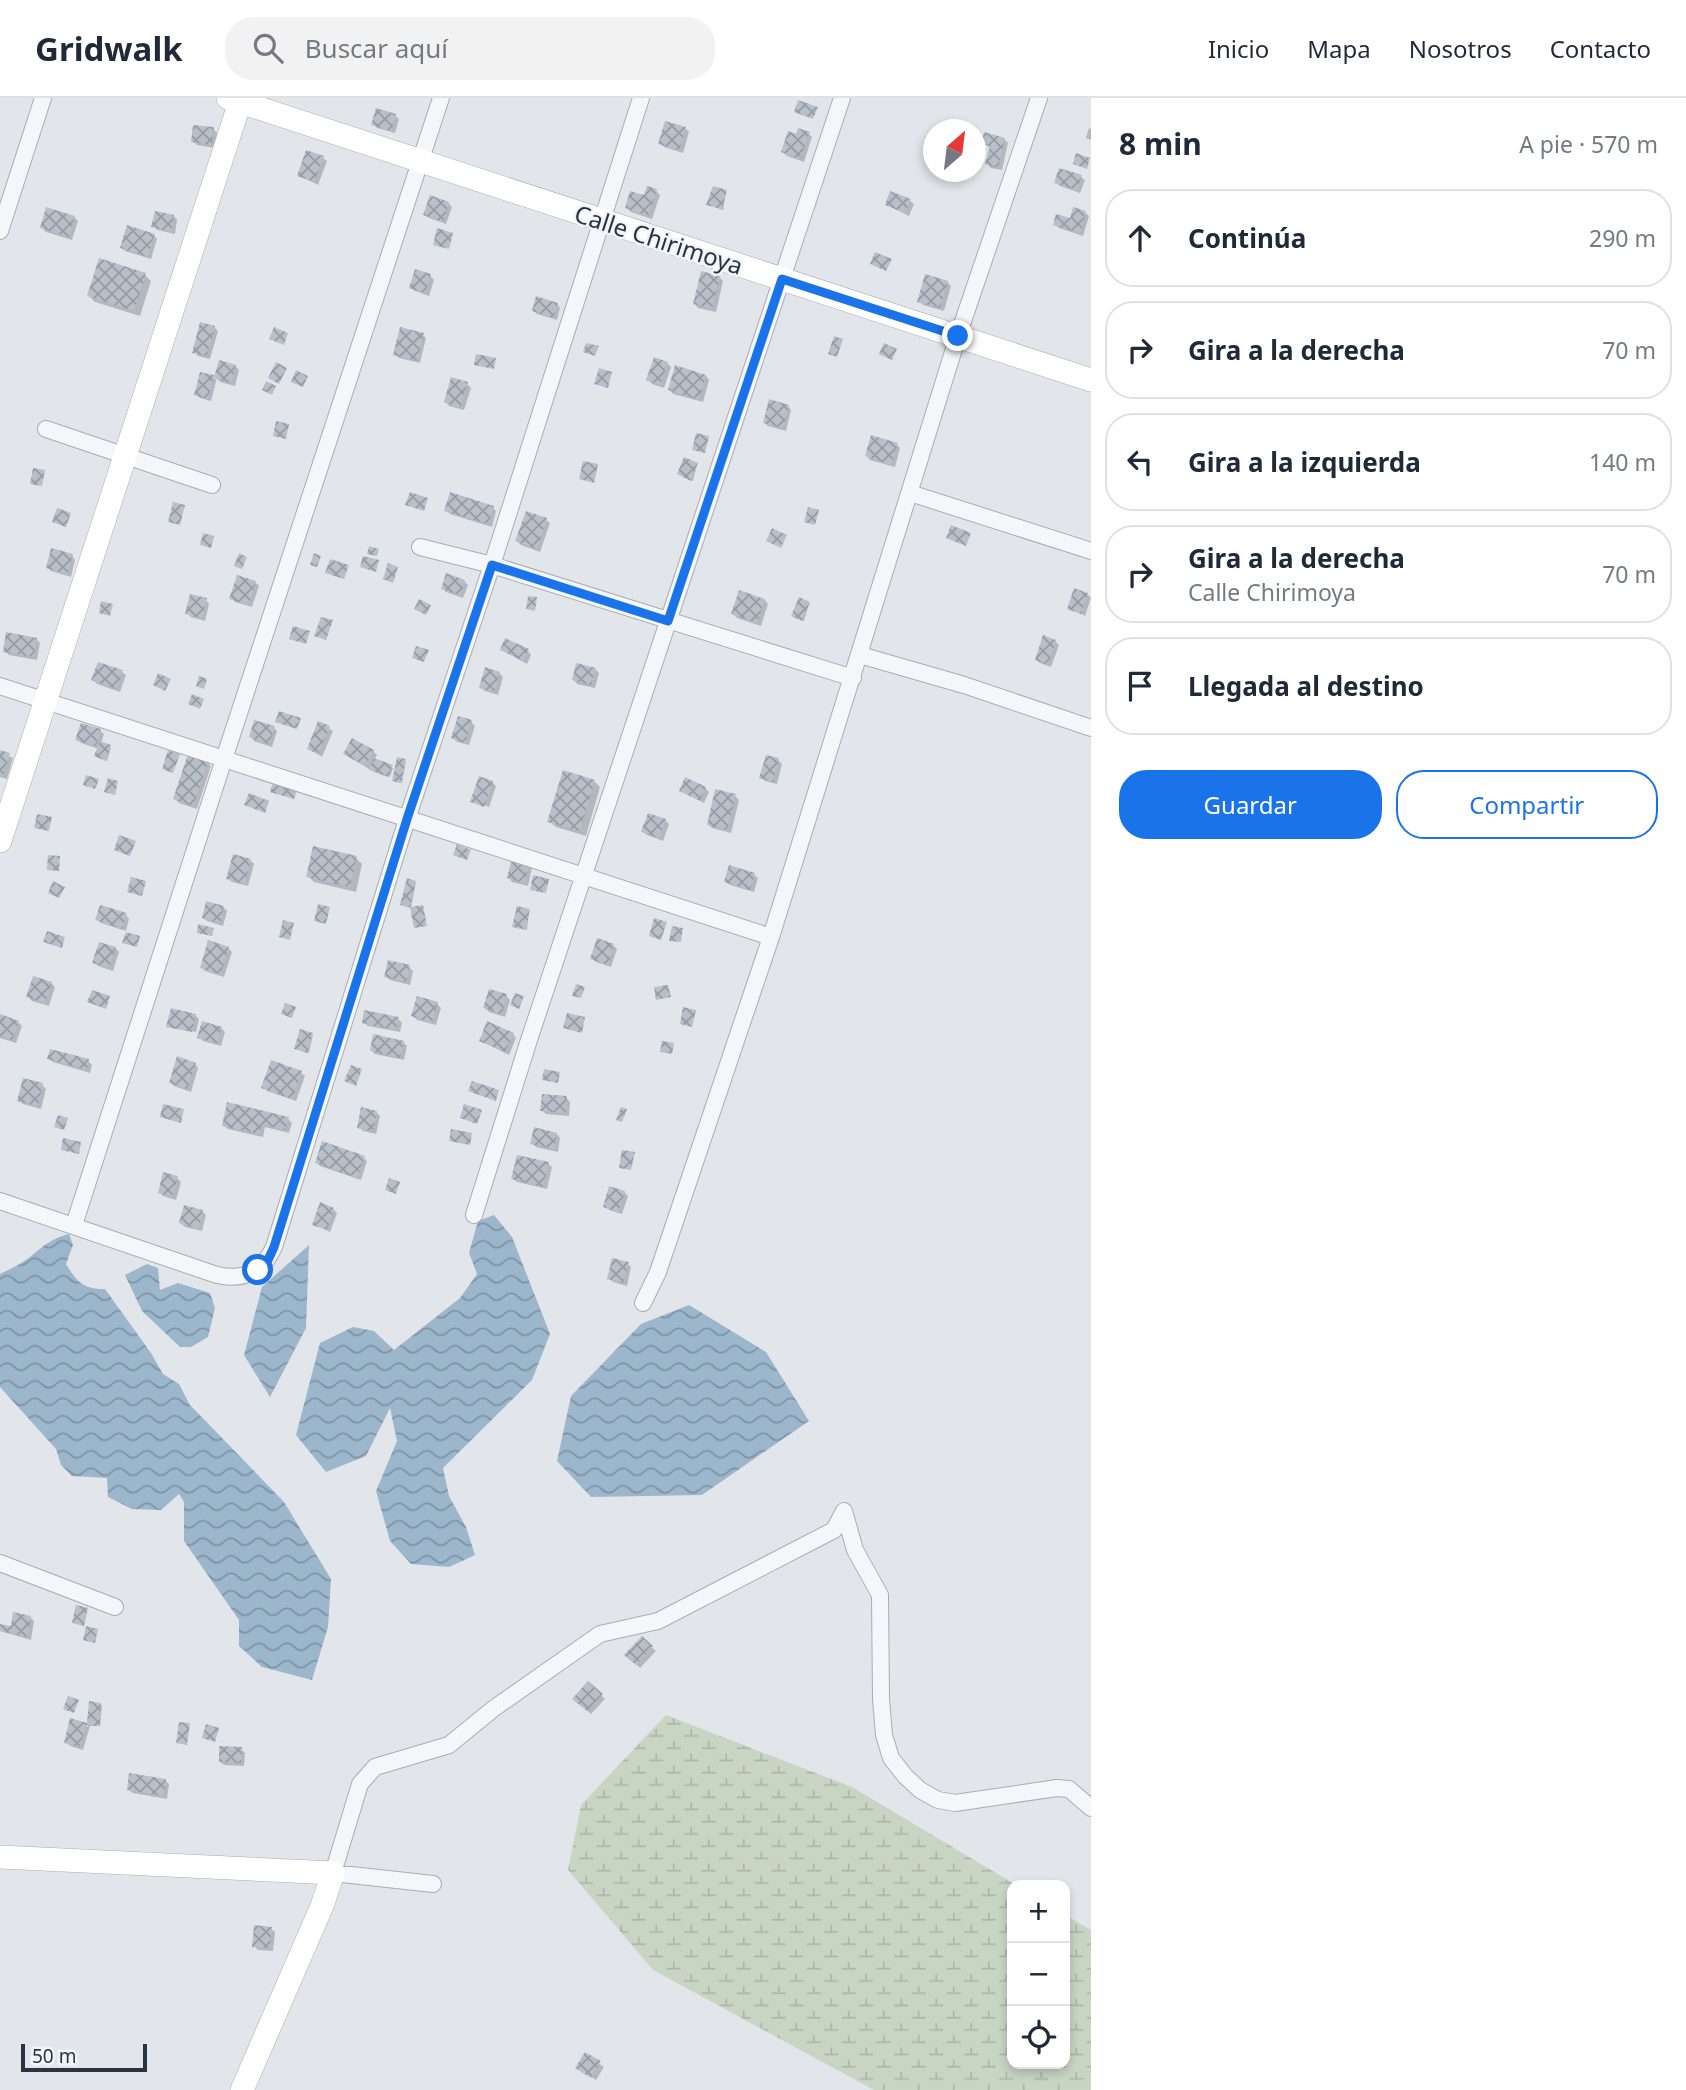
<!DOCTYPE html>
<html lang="es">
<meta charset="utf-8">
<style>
body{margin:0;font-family:"Noto Sans",sans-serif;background:#f2f2f3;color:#1f2937}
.controls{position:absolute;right:21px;bottom:21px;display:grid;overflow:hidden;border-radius:14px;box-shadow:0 4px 10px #0003}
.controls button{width:63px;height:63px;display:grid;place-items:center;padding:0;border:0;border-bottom:2px solid #e0e1e3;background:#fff;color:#1f2937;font:35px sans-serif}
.compass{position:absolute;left:923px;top:21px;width:63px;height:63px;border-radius:50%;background:#fff;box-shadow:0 4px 10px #0003;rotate:28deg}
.scale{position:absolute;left:21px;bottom:18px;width:126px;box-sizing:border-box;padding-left:7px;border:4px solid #293443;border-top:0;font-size:19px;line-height:24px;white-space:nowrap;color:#293443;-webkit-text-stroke:5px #f2f5f8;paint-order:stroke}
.stop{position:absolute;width:21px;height:21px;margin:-16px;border:5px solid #1a73e8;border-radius:50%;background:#fff}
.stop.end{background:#1a73e8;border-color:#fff;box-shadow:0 2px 7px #0008}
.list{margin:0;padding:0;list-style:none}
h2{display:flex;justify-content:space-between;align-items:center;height:91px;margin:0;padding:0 28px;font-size:30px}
h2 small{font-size:23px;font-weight:400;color:#747a83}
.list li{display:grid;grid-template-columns:46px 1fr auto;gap:21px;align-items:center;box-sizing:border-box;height:98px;margin:0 14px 14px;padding:0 14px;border:2px solid #e0e1e3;border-radius:28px}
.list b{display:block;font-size:26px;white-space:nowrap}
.list p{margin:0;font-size:23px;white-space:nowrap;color:#747a83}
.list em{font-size:23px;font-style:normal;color:#747a83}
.actions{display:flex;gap:14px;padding:21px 28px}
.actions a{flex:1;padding:16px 0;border:2px solid #1a73e8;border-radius:28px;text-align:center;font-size:24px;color:#1a73e8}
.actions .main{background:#1a73e8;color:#fff}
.icon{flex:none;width:38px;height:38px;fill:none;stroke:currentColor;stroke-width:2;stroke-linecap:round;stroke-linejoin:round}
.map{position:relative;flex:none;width:1091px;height:1992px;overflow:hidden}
header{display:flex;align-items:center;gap:42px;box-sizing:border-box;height:98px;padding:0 35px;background:#fff;border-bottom:2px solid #e0e1e3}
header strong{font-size:33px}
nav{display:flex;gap:38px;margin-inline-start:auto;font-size:24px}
.search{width:490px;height:63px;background:#f2f2f3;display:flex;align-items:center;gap:18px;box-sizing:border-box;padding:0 24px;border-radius:28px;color:#747a83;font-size:26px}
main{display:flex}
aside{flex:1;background:#fff}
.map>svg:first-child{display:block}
.wetland{fill:url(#wetland-marsh)}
.water{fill:url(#water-waves)}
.shadow{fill:#0003}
.building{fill:url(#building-cross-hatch)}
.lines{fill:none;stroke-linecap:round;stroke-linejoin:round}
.street-casing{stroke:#a7adb5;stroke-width:18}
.secondary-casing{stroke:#a7adb5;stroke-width:24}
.street{stroke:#f5f6f9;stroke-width:16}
.secondary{stroke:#fff;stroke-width:23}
.route{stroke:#1a73e8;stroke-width:9}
.labels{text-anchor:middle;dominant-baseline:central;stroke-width:5;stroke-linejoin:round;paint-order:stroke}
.street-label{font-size:24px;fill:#293443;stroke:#f2f5f8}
</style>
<header>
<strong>Gridwalk</strong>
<div class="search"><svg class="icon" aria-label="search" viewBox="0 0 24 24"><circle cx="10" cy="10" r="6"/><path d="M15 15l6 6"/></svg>Buscar aquí</div>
<nav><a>Inicio</a><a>Mapa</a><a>Nosotros</a><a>Contacto</a></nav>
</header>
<main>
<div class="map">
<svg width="1091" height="1992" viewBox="0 0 1091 1992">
<defs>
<pattern id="wetland-marsh" width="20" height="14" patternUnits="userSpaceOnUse" patternTransform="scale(1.75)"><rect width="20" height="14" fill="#c8d5c3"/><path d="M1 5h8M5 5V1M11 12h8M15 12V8" fill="none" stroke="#acb7a9"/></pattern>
<pattern id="water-waves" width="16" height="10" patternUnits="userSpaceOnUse" patternTransform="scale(1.75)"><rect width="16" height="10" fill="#9cb6cb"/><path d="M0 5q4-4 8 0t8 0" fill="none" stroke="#7f95a6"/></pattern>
<pattern id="building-cross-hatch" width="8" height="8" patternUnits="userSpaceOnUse" patternTransform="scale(1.75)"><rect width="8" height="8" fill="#b9bfc8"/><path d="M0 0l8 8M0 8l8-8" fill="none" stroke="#969ca4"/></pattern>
</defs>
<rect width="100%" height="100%" fill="#e2e6eb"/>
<path class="wetland" d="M666 1617 852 1689 1016 1787H1012V1966H1065V1817L1091 1832V1992H874L653 1872 568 1772 581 1707Z"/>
<path class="water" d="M494 1117 512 1139 550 1236 532 1282 443 1370 449 1398 466 1429 475 1457 449 1469 411 1466 390 1443 376 1393 397 1343 390 1310 366 1358 326 1374 296 1337 320 1245 353 1229 374 1233 394 1252 460 1200 477 1176 469 1155 478 1123Z
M69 1136 73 1147 66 1166C76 1183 84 1192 105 1191L151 1255 163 1276 179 1286 190 1307 284 1404 331 1481 328 1529 312 1582 262 1569 239 1548V1522L184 1443V1404L179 1396 161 1412 132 1411 108 1399 107 1380 72 1378 61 1367 56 1351 0 1289V1176C10 1171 21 1166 30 1159 43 1148 52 1140 69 1136Z
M309 1147 306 1230 270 1299 244 1257 262 1189Z
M147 1166 158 1170 160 1192 178 1185 210 1195 215 1210 208 1239 191 1249H180L142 1213 125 1177Z
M689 1207 766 1254 809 1323 702 1397 591 1399 557 1363 571 1298 641 1226Z"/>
<path class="shadow" d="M395 18 399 21 395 35 377 30 373 26Z
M685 30 689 34 683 55 664 49 660 45Z
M1089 30 1091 31V42L1086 40Z
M213 31 217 35 215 50 197 47 193 43Z
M809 36 812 39 804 64 787 58 783 54 797 38Z
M1004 41 1008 45 1002 72 991 70 987 66 991 50 983 45Z
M323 60 327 63 318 87 299 77Z
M1081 79 1085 82 1080 95 1060 88 1056 85Z
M656 93 660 97 652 121 631 114 627 110Z
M726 94 723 112 708 107Z
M910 103 914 106 909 118 887 107Z
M448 105 452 109 446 126 429 120 425 117Z
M1085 114 1089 118 1083 138 1059 130 1055 127 1071 122Z
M174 118 177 122 175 136 157 132 153 128Z
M74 119 78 123 72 142 46 134 42 130Z
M154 137 157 141 151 161 125 153 122 149Z
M145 177 151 183 140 218 95 204 89 198Z
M430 178 434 182 429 198 415 193 411 190Z
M719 179 723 183 716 214 698 210 695 206Z
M947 184 951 188 944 213 923 207 919 203Z
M557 206 560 210 557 222 537 216 534 213Z
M214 229 218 233 210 261 198 258 194 254Z
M423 237 426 240 420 265 399 260 395 256Z
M221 264 235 268 239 272 235 288 220 284 217 280 211 303 200 300 196 297 213 279 216 282Z
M667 265 671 269 664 290 652 286 648 282Z
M706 278 709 282 703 304 673 296 670 292Z
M467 286 471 290 464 312 449 308 446 304Z
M788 308 791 312 786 333 768 328 764 324Z
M897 347 900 350 895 369 870 362 867 358Z
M697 366 693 383 680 377Z
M493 410 496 413 492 429 450 416 446 412Z
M546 422 550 425 540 454 521 447 517 443Z
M72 458 75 462 71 479 51 473 47 469Z
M464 483 468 487 463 500 446 494 443 490Z
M255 484 259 488 252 509 235 504 231 500Z
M1087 496 1091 500 1085 518 1069 510Z
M206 502 209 506 205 523 191 519 187 515Z
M765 502 768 506 761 528 737 520 733 516Z
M809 506 804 523 794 519Z
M36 541 40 545 37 562 9 557 5 553Z
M1055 543 1059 547 1051 569 1040 565 1037 562Z
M502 552 528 553 531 557 527 566Z
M595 571 599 575 595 590 577 586 574 582Z
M122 574 126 577 120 594 97 586 93 582Z
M499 575 503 579 498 597 485 593 481 590Z
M471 624 475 628 469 647 457 644 453 640Z
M274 630 277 633 272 649 254 643 251 639Z
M329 630 333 633 322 659 309 651Z
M100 633 104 636 101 645 111 650 107 663 98 659 99 651 81 645 77 642Z
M373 653 377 657 374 662 393 670 390 679 369 671 345 656Z
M0 654 13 660 7 681 0 679Z
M778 662 782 666 777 686 765 683 761 679Z
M406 663 402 685 395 684 394 682Z
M207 664 211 668 197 711 179 705 175 701Z
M594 683 600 689 586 738 556 729 549 723Z
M492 684 496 688 489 709 474 703Z
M705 690 709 694 704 705 681 693Z
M735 698 739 702 731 735 712 730 708 726Z
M665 722 669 726 663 743 647 737 643 733Z
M356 760 362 766 356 794 314 784 308 778Z
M250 762 254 766 248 788 232 784 228 780Z
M529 766 532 770 528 788 512 784 509 780Z
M754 777 758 780 754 794 730 787 726 783Z
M416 784 411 810 404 808 402 806Z
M223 809 227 813 223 828 207 823 204 820Z
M529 813 527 832 516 830 514 828Z
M126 817 129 821 126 833 101 825 97 821Z
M613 847 617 851 611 869 596 864 592 860Z
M115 850 119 854 113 873 98 868 94 864Z
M228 850 232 854 224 879 205 873 202 870Z
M409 869 413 873 410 887 390 882 386 878Z
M51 885 55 889 49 908 32 903 28 899Z
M506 898 510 902 505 919 489 914 485 910Z
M437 906 441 910 436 927 417 922 413 918Z
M195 917 199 921 196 934 168 928Z
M0 918 18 924 22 928 16 945 0 940Z
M398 921 402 925 400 934 368 928 364 924Z
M221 930 225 934 221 948 203 943 199 939Z
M313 936 309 955 296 951Z
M513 936 516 940 509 957 481 943Z
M403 944 407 948 404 962 375 956 371 952Z
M49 960 88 963 92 967 90 975 53 964Z
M195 966 198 970 191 994 174 988 171 985Z
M301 975 305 978 296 1003 267 993 263 989Z
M42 987 46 991 41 1011 23 1006 19 1003Z
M566 1000 570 1004 569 1018 546 1016 542 1012Z
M376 1014 380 1018 376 1036 363 1033 359 1029Z
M288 1021 292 1025 289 1035 265 1029 263 1039 228 1031 224 1028Z
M557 1036 560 1040 558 1054 536 1049 532 1045Z
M364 1060 367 1063 361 1082 320 1068 317 1064Z
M548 1066 552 1069 547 1091 517 1084 513 1080Z
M177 1080 181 1084 176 1102 163 1098 160 1095Z
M624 1094 628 1098 622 1116 609 1112 605 1108Z
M333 1111 337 1115 330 1134 314 1126Z
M203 1114 206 1117 202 1133 185 1129 181 1125Z
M628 1166 631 1169 627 1188 613 1184 609 1180Z
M30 1519 34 1523 31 1542 0 1533V1527L10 1530Z
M642 1540 656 1553 640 1570 627 1557Z
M589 1586 605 1601 591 1616 575 1601Z
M90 1605 102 1608 100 1628H90L83 1652 70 1648 66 1644 85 1626 88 1629Z
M241 1651 245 1655 244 1668 224 1667 220 1663Z
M165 1682 169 1686 167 1701 133 1695 129 1692Z
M271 1831 275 1834 273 1853 258 1852 254 1848Z
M585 1956 604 1969 596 1982 577 1970Z"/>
<path class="building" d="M798 2 818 9 813 21 794 14Z
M376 10 396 16 391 33 371 27Z
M665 23 686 29 679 52 658 46Z
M193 27 214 29 212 47 191 44Z
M798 30 810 34 800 61 781 54 788 33 796 36Z
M984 34 1005 40 998 70 985 66 990 48 981 46Z
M306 52 324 58 314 84 297 78Z
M1076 55 1090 60 1087 71 1073 66Z
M1059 70 1082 77 1077 92 1054 85Z
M647 88 657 91 648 118 625 110 630 93 644 97Z
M713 88 727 92 722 111 706 107Z
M890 93 911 101 905 115 885 107Z
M430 97 449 104 443 124 423 117Z
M46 109 75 118 69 139 40 130Z
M1073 109 1086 113 1080 135 1053 127 1056 116 1070 120Z
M155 113 174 117 171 133 151 129Z
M127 127 155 136 147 159 120 150Z
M437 130 453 135 449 151 433 147Z
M875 154 892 161 886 173 870 166Z
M99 160 146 175 134 213 87 198Z
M415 171 431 176 425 195 409 190Z
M701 173 720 178 712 211 693 206Z
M925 176 948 183 940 210 917 204Z
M536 198 558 205 553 220 532 213Z
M200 224 215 228 207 258 192 255Z
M274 229 288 235 284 247 269 241Z
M400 229 424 235 417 263 393 257Z
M834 238 843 241 837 259 828 256Z
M586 245 599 248 595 258 583 254Z
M884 245 897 251 892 262 879 256Z
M476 256 496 260 494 271 474 267Z
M654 259 668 264 660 287 646 282Z
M219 262 236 267 231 285 214 280Z
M276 264 287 270 279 286 268 280Z
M675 267 706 277 699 302 668 292Z
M599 270 612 274 608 290 594 286Z
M296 272 308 278 303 289 291 284Z
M200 274 214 277 208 301 194 297Z
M451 279 468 284 460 310 444 304Z
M266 283 276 288 272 297 262 292Z
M769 301 789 307 783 330 763 325Z
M276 323 289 326 286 341 273 338Z
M696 335 709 338 705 355 692 352Z
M871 337 898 345 891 367 865 358Z
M684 359 698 365 691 383 677 376Z
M583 363 598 366 594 385 579 381Z
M33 370 45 372 42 388 30 386Z
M410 394 428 400 424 413 405 407Z
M450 394 494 408 488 426 444 413Z
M173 404 185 407 180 427 168 424Z
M808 409 819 412 815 427 804 424Z
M57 410 71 415 66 429 52 424Z
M526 413 547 420 537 451 515 443Z
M951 427 971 435 966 448 946 440Z
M772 430 787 437 781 450 766 443Z
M203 435 214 438 211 450 200 447Z
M369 448 379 451 377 458 367 456Z
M51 450 73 456 67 476 46 470Z
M239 455 247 459 242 471 234 468Z
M314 455 321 458 317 469 310 467Z
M363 458 379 462 376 474 360 469Z
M330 461 349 467 344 481 325 475Z
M388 465 398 469 393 485 383 481Z
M446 475 465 482 460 497 441 491Z
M237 477 256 483 248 507 229 501Z
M1074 490 1088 495 1081 516 1067 511Z
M739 492 765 501 757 525 731 516Z
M190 496 207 500 202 520 185 516Z
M528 498 537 499 535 513 526 511Z
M799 499 810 504 802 523 791 518Z
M419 501 431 507 426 517 414 511Z
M101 503 113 506 110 518 99 515Z
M321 519 333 522 326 542 314 538Z
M293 528 310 533 306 546 289 541Z
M6 534 37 540 34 559 3 554Z
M1043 537 1056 542 1048 567 1035 562Z
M505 540 529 551 523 563 500 552Z
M416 548 429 552 424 564 412 560Z
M98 564 123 572 116 591 91 582Z
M576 565 596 570 591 587 572 582Z
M485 569 500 574 494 594 479 590Z
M158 575 171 581 165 593 153 587Z
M199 578 207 581 204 591 196 588Z
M192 596 204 601 200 611 188 606Z
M279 613 301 620 297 631 275 624Z
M458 618 472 622 465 645 451 640Z
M254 622 275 628 269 646 249 639Z
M318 623 330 628 318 656 307 651Z
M81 625 101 631 96 648 75 642Z
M352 640 374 652 365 668 343 656Z
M100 643 111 647 106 663 94 658Z
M0 652 10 655 3 678 0 677Z
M168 652 180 656 173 675 162 671Z
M188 656 208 663 193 708 173 701Z
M766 657 779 660 773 684 759 680Z
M397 659 406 661 401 685 392 683Z
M374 660 393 667 388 679 369 672Z
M563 672 595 682 580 733 547 724Z
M86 677 99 681 95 691 83 687Z
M479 678 493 683 484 709 470 704Z
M685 679 706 689 700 703 679 693Z
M108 680 118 683 115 697 104 694Z
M274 682 298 689 294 701 270 694Z
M715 691 736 696 727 732 707 727Z
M249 695 269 703 265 715 244 707Z
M648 715 666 721 659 740 641 734Z
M37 716 52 719 49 733 34 730Z
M119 737 136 743 130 758 114 752Z
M457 746 471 752 467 762 453 757Z
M313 748 357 758 350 789 306 779Z
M233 756 251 761 245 786 226 781Z
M48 757 60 758 59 773 47 772Z
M512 760 530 765 524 785 507 780Z
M729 767 755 775 750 792 724 784Z
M533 777 549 781 546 795 530 792Z
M131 779 146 783 142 798 127 794Z
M407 780 416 783 410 809 400 807Z
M53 783 65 789 59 800 48 795Z
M206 803 224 808 220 825 202 820Z
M318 806 330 809 326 826 314 823Z
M100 807 127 815 122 831 95 822Z
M423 807 427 828 414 830 410 809Z
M517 808 530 811 526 831 512 829Z
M654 820 667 824 661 842 649 838Z
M283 822 294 825 290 842 279 839Z
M198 826 214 830 212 838 197 835Z
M672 828 683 830 681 844 669 843Z
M47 833 65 839 62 850 43 844Z
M126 834 140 838 137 849 122 845Z
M597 840 614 846 608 867 590 861Z
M208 842 229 849 221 876 200 870Z
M99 844 116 849 109 870 92 865Z
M388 862 410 867 406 884 384 879Z
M33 878 52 884 45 905 26 899Z
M576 886 585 889 581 900 572 898Z
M668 887 671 899 656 902 654 889Z
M489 891 507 896 502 916 483 910Z
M92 892 110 898 106 911 87 904Z
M515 895 524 898 519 911 510 907Z
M417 898 438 904 432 925 411 918Z
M285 905 296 909 292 920 281 916Z
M683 909 696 912 692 929 680 926Z
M171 910 196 916 192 934 166 929Z
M364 912 399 919 396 932 362 925Z
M567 915 585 919 582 935 563 930Z
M0 916 19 923 12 942 0 938Z
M202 923 222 929 217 945 197 940Z
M487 923 514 935 505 954 479 943Z
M300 931 313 935 307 955 294 951Z
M373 936 404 943 400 960 370 953Z
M662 943 674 945 672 956 660 954Z
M50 951 89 961 87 972 47 961Z
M177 958 196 965 187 991 169 985Z
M271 962 302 973 292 1001 261 990Z
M351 967 362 971 356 988 344 983Z
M544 971 560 974 558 985 542 982Z
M23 980 43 985 38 1008 17 1003Z
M472 983 499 992 496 1003 468 993Z
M542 996 567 998 566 1015 540 1013Z
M227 1004 289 1019 285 1032 262 1026 259 1036 222 1028Z
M163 1006 184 1011 181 1025 160 1019Z
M464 1006 482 1012 477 1026 460 1020Z
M361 1009 377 1013 373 1033 357 1030Z
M621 1009 627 1011 622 1024 616 1022Z
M58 1017 68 1020 64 1032 54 1029Z
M534 1029 557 1035 554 1051 530 1046Z
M451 1031 472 1035 470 1047 449 1043Z
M63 1040 81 1044 79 1056 61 1052Z
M322 1043 365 1058 357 1080 315 1065Z
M622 1052 635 1054 631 1072 619 1070Z
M517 1057 549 1064 543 1089 511 1081Z
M163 1074 178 1078 172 1099 158 1095Z
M389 1080 400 1084 396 1096 385 1092Z
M609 1088 625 1093 618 1114 603 1109Z
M320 1104 334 1110 327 1132 312 1127Z
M184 1107 203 1112 198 1131 179 1125Z
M612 1160 629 1164 623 1185 607 1181Z
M76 1507 88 1510 84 1528 72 1525Z
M13 1514 31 1518 28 1539 0 1533V1526L11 1528Z
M86 1528 98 1531 95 1545 83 1542Z
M642 1538 653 1548 636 1567 624 1557Z
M588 1583 603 1596 587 1613 572 1601Z
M68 1598 79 1602 74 1615 63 1611Z
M89 1603 101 1605 100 1628 86 1627 80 1649 64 1645 70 1620 87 1625Z
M179 1624 190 1625 187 1647 176 1645Z
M206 1626 219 1630 215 1644 202 1640Z
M219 1648 242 1649 241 1665 219 1664Z
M129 1675 166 1681 164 1698 127 1692Z
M254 1827 272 1829 270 1850 252 1849Z
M585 1954 601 1963 591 1980 575 1970Z"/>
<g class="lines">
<g class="street-casing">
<path id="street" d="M0 133 43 0
M46 331 212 387
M910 395 1091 453
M420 449 492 467 853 580
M860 557 964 587 1091 630
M0 588 771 839
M0 1103 217 1177C244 1183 262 1174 274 1149L407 721 492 467 641 0
M474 1117 528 945 842 0
M74 1127 224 661 441 0
M643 1205 658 1174 771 839 958 238 1039 0
M0 1465 115 1509
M433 1786 333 1775 360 1686 375 1669 449 1647 493 1611 600 1536 658 1523 834 1432 844 1413 855 1452 880 1497 881 1601 884 1637 891 1660 905 1678 920 1692 938 1702 955 1705 1057 1690 1069 1691 1091 1710"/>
</g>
<g class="secondary-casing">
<path id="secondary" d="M228 0 1091 282
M0 743 240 4
M0 1759 333 1775 322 1808 242 1992"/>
</g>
<use href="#street" class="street"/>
<use href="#secondary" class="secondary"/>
</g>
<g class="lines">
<path class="route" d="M258 1172 268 1162 274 1149 407 721 492 467 668 523 782 181 958 238"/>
</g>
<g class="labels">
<g class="street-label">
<text transform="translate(659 141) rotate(18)">Calle Chirimoya</text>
</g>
</g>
</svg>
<div class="controls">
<button>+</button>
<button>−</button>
<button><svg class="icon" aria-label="locate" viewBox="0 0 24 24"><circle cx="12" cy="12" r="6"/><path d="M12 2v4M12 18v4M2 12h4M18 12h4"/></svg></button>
</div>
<svg class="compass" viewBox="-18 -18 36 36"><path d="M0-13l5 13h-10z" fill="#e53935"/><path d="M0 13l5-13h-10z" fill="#747a83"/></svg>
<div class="scale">50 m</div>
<div class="stop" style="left:258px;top:1172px"></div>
<div class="stop end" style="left:958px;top:238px"></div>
</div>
<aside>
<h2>8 min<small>A pie · 570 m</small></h2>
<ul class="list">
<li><svg class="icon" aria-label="ahead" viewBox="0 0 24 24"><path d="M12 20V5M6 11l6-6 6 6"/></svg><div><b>Continúa</b></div><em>290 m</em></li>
<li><svg class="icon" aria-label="right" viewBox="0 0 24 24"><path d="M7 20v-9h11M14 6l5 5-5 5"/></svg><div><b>Gira a la derecha</b></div><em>70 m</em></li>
<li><svg class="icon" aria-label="left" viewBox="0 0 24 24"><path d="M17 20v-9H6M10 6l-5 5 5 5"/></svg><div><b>Gira a la izquierda</b></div><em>140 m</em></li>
<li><svg class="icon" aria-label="right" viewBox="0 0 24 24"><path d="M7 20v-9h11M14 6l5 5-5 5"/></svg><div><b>Gira a la derecha</b><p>Calle Chirimoya</p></div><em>70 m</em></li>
<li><svg class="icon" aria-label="arrive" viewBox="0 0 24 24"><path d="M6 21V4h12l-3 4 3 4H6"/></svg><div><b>Llegada al destino</b></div></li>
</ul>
<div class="actions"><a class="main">Guardar</a><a>Compartir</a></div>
</aside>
</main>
